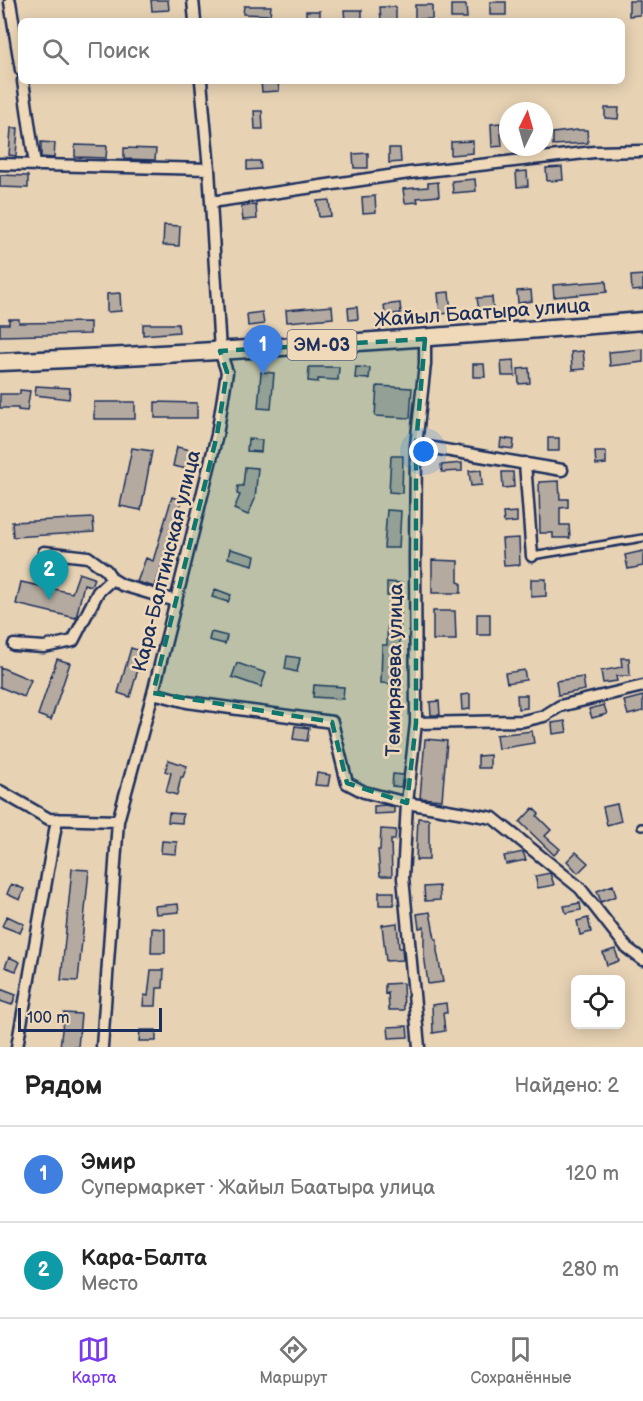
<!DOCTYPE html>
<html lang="ru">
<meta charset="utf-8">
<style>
body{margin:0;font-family:"Balsamiq Sans",sans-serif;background:#f2f2f2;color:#222}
.controls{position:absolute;right:18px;bottom:18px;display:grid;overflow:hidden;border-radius:9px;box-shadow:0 3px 15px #0003}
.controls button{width:54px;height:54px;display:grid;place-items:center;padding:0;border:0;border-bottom:2px solid #e0e0e0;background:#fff;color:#222;font:30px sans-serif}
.compass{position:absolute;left:499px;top:102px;width:54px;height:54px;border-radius:50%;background:#fff;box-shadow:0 3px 15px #0003;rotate:5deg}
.scale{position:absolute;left:18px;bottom:15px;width:144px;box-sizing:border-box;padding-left:6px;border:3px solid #1b2f5e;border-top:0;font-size:16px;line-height:21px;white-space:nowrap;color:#1b2f5e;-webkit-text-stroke:4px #efd9b8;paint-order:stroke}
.you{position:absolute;left:424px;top:452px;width:21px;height:21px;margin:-15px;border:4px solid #fff;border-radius:50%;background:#1a73e8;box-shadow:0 0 0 9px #1a73e833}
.badge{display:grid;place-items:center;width:39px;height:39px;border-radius:50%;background:#7c3aed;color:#fff;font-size:20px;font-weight:700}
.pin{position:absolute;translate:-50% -50px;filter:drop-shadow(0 2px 3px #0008)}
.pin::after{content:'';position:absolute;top:32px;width:21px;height:18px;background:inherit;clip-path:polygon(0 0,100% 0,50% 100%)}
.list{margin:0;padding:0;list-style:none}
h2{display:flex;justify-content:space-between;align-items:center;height:78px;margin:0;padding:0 24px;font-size:26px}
h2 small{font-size:20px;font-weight:400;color:#767676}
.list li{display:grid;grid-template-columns:39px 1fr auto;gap:18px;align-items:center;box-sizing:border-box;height:96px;padding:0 24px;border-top:2px solid #e0e0e0}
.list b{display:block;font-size:22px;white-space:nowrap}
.list p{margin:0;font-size:20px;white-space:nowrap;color:#767676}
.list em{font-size:20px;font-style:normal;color:#767676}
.icon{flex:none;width:33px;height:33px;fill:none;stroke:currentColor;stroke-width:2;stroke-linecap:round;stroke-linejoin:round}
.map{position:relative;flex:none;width:643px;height:1047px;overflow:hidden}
.search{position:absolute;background:#fff;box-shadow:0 3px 15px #0003;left:18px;right:18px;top:18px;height:66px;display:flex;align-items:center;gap:15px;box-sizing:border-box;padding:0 21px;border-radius:9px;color:#767676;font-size:22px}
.sheet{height:270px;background:#fff}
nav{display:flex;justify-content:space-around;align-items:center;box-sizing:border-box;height:84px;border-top:2px solid #e0e0e0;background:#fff;font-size:16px;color:#767676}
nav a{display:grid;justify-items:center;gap:3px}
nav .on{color:#7c3aed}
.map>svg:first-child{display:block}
.building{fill:#b4aa9f;stroke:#1b2f5e;stroke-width:1.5}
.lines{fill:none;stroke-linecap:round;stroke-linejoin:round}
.service-casing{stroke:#1b2f5e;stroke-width:10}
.minor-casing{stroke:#1b2f5e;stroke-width:15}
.trunk-casing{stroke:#1b2f5e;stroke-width:21}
.service{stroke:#efd9b8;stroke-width:5}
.minor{stroke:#efd9b8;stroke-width:10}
.trunk{stroke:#efd9b8;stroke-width:16}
.marked{fill:#0f766e;fill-opacity:0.2;stroke:#0f766e;stroke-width:4.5;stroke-dasharray:12 8;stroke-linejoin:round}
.labels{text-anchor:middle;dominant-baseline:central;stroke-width:5;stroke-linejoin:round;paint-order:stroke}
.shield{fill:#efd9b8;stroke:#5b6279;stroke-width:1.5}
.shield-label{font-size:18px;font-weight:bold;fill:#1b2f5e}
.street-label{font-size:20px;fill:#1b2f5e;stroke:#efd9b8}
</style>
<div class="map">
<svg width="643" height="1047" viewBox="0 0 643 1047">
<rect width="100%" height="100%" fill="#e7d2b4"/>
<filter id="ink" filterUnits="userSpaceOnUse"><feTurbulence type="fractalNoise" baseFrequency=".0167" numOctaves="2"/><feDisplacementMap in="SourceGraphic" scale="12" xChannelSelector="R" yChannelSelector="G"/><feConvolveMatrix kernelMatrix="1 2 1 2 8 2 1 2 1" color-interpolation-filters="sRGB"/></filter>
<g filter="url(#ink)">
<path class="building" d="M151 0H168L169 10 152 11Z
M629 1H640V15L629 16Z
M490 2H506V15H490Z
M415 5H432V19H415Z
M451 5H466L467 18H451Z
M244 6H271L270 15 243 14Z
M380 7H396V20L381 21Z
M344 10H362V21H345Z
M306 11H320V21H306Z
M261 81H278L279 91 262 92Z
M605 108H619L618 119 605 118Z
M254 111H262L263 129H255Z
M500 123 502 146 492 147 491 124Z
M11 128H18L16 156 9 155Z
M577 130H587L588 143 553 145V133Z
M473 141V153L451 155V142Z
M41 142 55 143 54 158 41 157Z
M75 145 107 146 106 158 75 157Z
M124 148 156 149 155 160 124 159Z
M389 148H400L401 162 389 163Z
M368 153V168H354L353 154Z
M247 161H260L261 169 247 170Z
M562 167 563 180 547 181 546 168Z
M527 171 528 186 517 187 516 172Z
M0 175 28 176V188L0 187Z
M475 179 476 191 453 193 452 181Z
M438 182 439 196 417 198 418 202 405 203 403 189 428 187V183Z
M375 196 376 212 363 213 362 197Z
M329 200 331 216 319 217 317 201Z
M256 205 257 219 243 220 241 206Z
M164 225 180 226 179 246 163 245Z
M643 275V290L632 291 631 276Z
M606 281 607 292 554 297 553 285Z
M531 290 532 301 518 303 517 291Z
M449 292 451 313 440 314 438 293Z
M120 293 121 311 107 312V294Z
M492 297 493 309 479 310 477 298Z
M400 303 401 313 385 315 384 305Z
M332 306 333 318 287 322 286 310Z
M357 307 358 319 349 320 348 308Z
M262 312 264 324 248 326 247 314Z
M9 319H19V323L90 322V334L0 336V324H9Z
M143 324H178L179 332 143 335Z
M643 349V362L610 366 609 352Z
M583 351 585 369 572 370 571 352Z
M514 360 515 376H502L501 361Z
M473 364H484L485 377H473Z
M309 367H339L338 380 318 379V382L308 381Z
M356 367 370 368 369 379 355 378Z
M529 368 530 383 519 384 518 369Z
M261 372 274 373 271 409 258 408Z
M36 386 70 388 69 399 35 395Z
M377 386 412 388 410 418 375 416Z
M20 390 30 391 27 411 18 410V408H0V394H20Z
M94 402H135V419H94Z
M155 402 197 403V418H155Z
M501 438 514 440 513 449 500 447Z
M548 438H559V451H548Z
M248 439 262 440 261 452 247 451Z
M177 447 196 451 192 470 173 466Z
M132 448 152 451 141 510 120 506Z
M595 452H606V464L596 465Z
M391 456H403L402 493 389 492Z
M462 463V471L442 472 441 465Z
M245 467 258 468 255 499 248 515 234 509 240 495 237 494 238 486H243Z
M481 470 482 485 471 486 469 471Z
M502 472H513L514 487 503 488Z
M559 481 560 499H568V507L560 508V525H569L570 538H553V533H540L539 482Z
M172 497 182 500 155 587 137 582 146 558 153 561Z
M387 510 401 511 399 548H384Z
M517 512V522L504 523 503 513Z
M93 518 94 532 13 537 12 522Z
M519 538 520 565 504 566 502 539Z
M230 549 255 556 253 565 228 558Z
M643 551V566L628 569 625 555Z
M432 560 458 561V582L461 583V593H432Z
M79 573 94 578 91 586 84 584 76 618 16 604 21 582 72 593Z
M531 579H546V596L531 597Z
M387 582 402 583 401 597 387 596Z
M215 589 231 595 228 602 212 597Z
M433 611H455L456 640H433Z
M388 612 401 613 398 684 381 683 382 645H387Z
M477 614H490V635H477Z
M211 632 227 636 225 644 209 640Z
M131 648 143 652 130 697 118 693Z
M287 656 300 658 297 672 285 669Z
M621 658H629L630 676H616L617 681 603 683 601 671 622 667Z
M57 659 70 663 51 720 38 715Z
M237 663 266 673 261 687 232 677Z
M0 667 31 680 24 697 0 687Z
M524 670 526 680 507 683 505 673Z
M583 677 585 690 558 695 556 681Z
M314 685 344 687 343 699 313 697Z
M470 694V709L462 710 461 695Z
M517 695H527V708L518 709Z
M643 696V711L628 715 624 701Z
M439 701 440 715H431L430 702Z
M604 705 607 714 592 718 589 709Z
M565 721 567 732 553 734 552 723Z
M295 726 309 728 307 741 293 739Z
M532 731 534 743 498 749 496 735Z
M425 739 447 741 442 800 420 798Z
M490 755V768H478V756Z
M169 760 187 766 183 777H181L177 795 166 792 171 773 165 771Z
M317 773 330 775 328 786 315 785Z
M393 774 403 775 401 787 392 786Z
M617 804 621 821 607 825 603 807Z
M385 805 394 807V813L374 814V806Z
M533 808 539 814 537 816 551 830 545 836 560 849 554 855 520 822Z
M169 813 183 814 182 823 168 822Z
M418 818 429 819V860H416Z
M381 829 396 830 395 840H391L392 876H380L378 850H380Z
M162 841 177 842 176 854 161 853Z
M523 852 526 860 506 864 504 856Z
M576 852 588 863 578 873 567 861Z
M72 869 89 870 78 981 61 980Z
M550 873 554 885 538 888 535 876Z
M11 884 24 889 20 900 7 894Z
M613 885 616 896 601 902 597 891Z
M439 886 440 900 425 901 424 887Z
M379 892H394V905H379Z
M580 903 581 910 566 913 564 906Z
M178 904 179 912 156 914 155 906Z
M430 912 435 939H437V951L443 982 428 984 424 954V927L419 928 417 914Z
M7 916 24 924 20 933 2 926Z
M588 918 591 932 580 935 577 921Z
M397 923 399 948H402L403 960 386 961 382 925Z
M152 928 165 929V953H151Z
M615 949 619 961 607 965 603 953Z
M9 957 20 962 16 971 5 967Z
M151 970H164L163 988H157L156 1006H143L144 995 148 996Z
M403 983 404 1010H389L388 993 385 994V984Z
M0 989 16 995 12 1005 0 1001Z
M446 1003 447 1013H443L445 1031 433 1033 432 1005Z
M64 1013 81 1014 78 1047H60Z
M407 1026 408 1037 389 1038 388 1027Z
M140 1030H156V1041H139Z"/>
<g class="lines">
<g class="service-casing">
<path id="service" d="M532 556 643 538
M641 827H643"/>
</g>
<g class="minor-casing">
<path id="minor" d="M193 0 195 21
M10 2 21 70
M23 81 35 165
M0 164 209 169
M211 202 409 173 594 152 643 151
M416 445 562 470
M525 463 532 556
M44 552 88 557 106 570 112 579 122 585 176 601
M14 645 44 647 73 641 98 592 112 579
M153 693 187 702 332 722 347 783 364 792 407 803 493 818 580 888 627 948 643 960
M416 723 523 721 544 716 560 706 643 686
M0 791 49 819 118 821
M17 1047 57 819
M102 1047 118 821 153 693 217 435 227 372 220 351 209 169 201 81
M419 1047 403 878 407 803 416 723 415 559 416 445 425 364V339"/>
</g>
<g class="trunk-casing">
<path id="trunk" d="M0 362C215 353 429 338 643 321"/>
</g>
<use href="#service" class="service"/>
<use href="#minor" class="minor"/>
<use href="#trunk" class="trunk"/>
</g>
</g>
<path class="marked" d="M425 339 416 445V723L407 803 347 783 332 722 153 693 217 435 227 372 220 351Z"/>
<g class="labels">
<rect class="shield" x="287.5" y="330" width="69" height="30" rx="4.5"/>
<g class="shield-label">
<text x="322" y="345">ЭМ-03</text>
</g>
<g class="street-label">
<text transform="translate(482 313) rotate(-4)">Жайыл Баатыра улица</text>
<text transform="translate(167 561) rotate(-76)">Кара-Балтинская улица</text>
<text transform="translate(395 670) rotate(-89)">Темирязева улица</text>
</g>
</g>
</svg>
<div class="controls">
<button><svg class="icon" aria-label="locate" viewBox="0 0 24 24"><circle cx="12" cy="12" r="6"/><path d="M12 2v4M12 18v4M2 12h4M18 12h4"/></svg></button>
</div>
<svg class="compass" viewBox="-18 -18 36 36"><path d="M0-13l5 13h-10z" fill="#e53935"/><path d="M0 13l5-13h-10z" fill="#767676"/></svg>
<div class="scale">100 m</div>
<div class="you"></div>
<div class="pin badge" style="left:263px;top:375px;background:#3f7fe0">1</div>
<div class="pin badge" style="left:49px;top:600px;background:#0f9aa8">2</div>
<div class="search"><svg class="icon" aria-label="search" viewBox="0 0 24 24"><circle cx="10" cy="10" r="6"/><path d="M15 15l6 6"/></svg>Поиск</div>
</div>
<section class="sheet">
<h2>Рядом<small>Найдено: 2</small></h2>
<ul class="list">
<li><span class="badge" style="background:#3f7fe0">1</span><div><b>Эмир</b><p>Супермаркет · Жайыл Баатыра улица</p></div><em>120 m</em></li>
<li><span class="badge" style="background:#0f9aa8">2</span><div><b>Кара-Балта</b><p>Место</p></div><em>280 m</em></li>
</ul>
</section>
<nav>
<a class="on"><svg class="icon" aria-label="map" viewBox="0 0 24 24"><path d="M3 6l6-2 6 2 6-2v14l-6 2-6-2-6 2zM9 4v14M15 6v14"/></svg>Карта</a>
<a><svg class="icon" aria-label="directions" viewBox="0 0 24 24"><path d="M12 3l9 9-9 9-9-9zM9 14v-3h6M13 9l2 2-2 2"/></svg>Маршрут</a>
<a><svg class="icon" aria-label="saved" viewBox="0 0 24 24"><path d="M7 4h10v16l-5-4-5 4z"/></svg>Сохранённые</a>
</nav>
